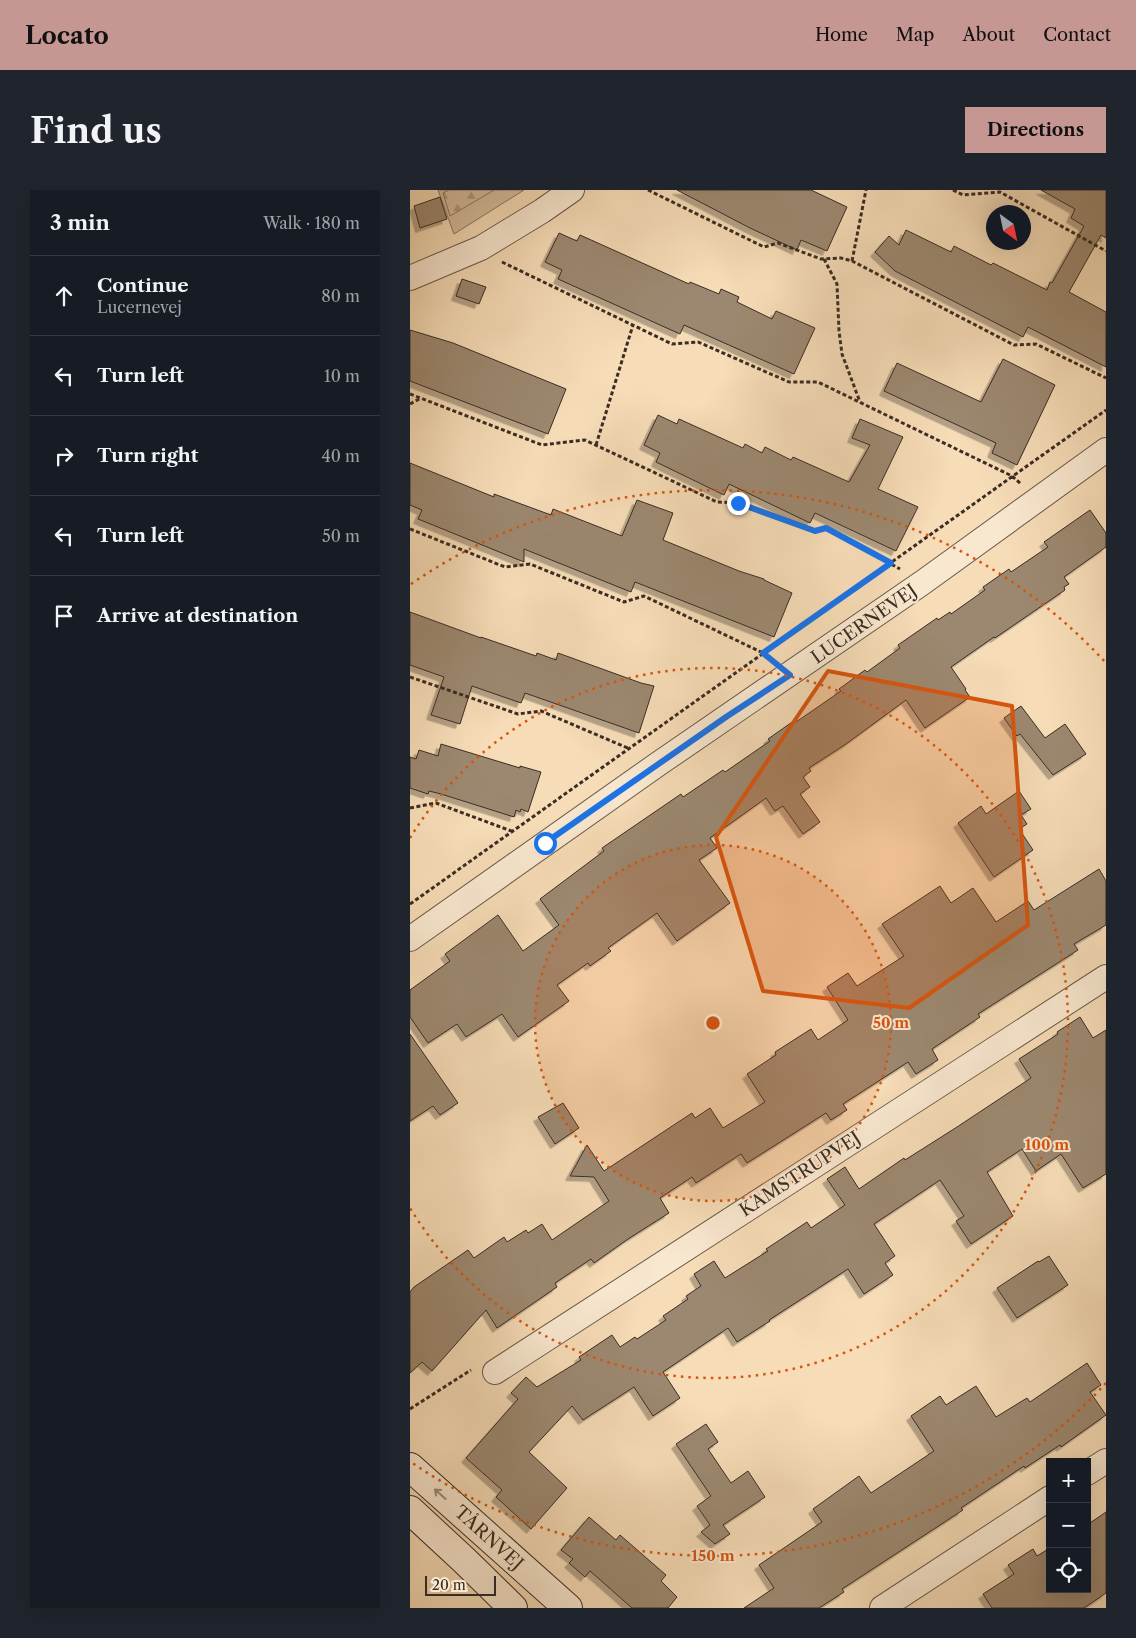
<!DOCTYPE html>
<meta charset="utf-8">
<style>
body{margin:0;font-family:"Libre Caslon Text",serif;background:#20242c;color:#f1f3f6}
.controls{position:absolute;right:15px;bottom:15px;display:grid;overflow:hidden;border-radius:0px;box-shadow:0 5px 20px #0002}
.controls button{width:45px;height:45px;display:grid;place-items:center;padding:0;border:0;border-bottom:1px solid #363941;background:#171b24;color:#f1f3f6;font:25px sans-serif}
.compass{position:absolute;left:576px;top:15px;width:45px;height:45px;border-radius:50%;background:#171b24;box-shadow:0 5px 20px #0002;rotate:147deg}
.scale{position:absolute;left:15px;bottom:12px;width:71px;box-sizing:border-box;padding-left:5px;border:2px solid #3a2d23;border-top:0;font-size:14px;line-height:18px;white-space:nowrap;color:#3a2d23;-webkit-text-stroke:4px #f9e8d0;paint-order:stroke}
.stop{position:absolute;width:15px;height:15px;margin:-11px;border:4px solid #1a73e8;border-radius:50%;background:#fff}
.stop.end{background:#1a73e8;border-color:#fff;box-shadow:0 1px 5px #0008}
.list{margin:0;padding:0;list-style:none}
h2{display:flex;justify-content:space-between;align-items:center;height:65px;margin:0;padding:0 20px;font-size:21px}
h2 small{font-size:16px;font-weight:400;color:#9ea1a6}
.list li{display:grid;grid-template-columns:32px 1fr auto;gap:15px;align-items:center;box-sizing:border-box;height:80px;padding:0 20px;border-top:1px solid #363941}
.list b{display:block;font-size:19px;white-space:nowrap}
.list p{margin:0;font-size:16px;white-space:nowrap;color:#9ea1a6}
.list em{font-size:16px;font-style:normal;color:#9ea1a6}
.icon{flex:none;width:28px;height:28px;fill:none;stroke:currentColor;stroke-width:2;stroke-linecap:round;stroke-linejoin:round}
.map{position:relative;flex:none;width:696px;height:1418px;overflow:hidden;border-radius:0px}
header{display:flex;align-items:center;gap:30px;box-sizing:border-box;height:70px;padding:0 25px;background:#c59692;color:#111}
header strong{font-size:24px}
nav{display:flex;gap:28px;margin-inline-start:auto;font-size:18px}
.intro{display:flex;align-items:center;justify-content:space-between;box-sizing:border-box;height:120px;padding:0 30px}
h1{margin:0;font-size:35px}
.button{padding:12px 22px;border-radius:0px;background:#c59692;color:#111;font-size:18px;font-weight:700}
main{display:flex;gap:30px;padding:0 30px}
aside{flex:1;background:#171b24;border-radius:0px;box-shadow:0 5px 20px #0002}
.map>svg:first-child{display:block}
.grass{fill:#d6be9e;stroke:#887660}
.forest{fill:url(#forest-firs);stroke:#887660}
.building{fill:#9c8870;stroke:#3a2d23;filter:url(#shadow)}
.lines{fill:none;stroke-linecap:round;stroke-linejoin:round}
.street-casing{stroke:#695948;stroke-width:26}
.secondary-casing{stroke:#3a2d23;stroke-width:30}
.path{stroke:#3a2d23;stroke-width:3;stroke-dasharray:4 2.5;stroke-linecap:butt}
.street{stroke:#f9e8d0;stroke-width:24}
.secondary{stroke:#f9e8d0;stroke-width:28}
.oneway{stroke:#9a8a7a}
.route{stroke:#1a73e8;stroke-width:6}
.marked{fill:#d7550e;fill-opacity:0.2;stroke:#d7550e;stroke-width:4;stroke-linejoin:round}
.ring{fill:none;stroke:#d7550e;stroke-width:2.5;stroke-dasharray:2.5 5}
.labels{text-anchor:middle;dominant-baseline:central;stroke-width:4;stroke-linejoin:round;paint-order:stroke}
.street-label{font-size:18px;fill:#3a2d23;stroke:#f9e8d0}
.centre{fill:#d7550e;stroke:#f9e8d0;stroke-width:2.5}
.ring-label{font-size:15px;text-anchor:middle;font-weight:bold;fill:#d7550e;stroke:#f9e8d0;stroke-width:4;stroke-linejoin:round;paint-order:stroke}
</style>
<header>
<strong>Locato</strong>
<nav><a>Home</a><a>Map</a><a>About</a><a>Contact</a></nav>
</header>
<div class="intro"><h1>Find us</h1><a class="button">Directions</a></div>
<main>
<aside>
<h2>3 min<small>Walk · 180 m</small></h2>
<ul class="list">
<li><svg class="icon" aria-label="ahead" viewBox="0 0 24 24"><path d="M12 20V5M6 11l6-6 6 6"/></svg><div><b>Continue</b><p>Lucernevej</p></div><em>80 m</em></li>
<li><svg class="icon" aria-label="left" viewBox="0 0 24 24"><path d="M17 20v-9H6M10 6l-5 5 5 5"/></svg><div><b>Turn left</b></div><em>10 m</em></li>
<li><svg class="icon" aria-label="right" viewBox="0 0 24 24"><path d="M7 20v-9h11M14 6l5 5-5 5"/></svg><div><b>Turn right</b></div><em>40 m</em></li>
<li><svg class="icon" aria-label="left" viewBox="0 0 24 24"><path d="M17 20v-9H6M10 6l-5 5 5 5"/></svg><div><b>Turn left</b></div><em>50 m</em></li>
<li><svg class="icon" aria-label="arrive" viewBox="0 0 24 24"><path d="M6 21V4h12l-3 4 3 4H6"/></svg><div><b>Arrive at destination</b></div></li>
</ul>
</aside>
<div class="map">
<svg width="696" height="1418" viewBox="0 0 696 1418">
<defs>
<pattern id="forest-firs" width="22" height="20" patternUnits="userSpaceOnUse" patternTransform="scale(1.25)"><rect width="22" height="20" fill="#d6be9e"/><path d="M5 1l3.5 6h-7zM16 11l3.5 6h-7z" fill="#af9b80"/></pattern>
<filter id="shadow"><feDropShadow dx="-4.5" dy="4.5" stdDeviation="0" flood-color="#0004"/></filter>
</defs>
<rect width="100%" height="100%" fill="#f6dcb7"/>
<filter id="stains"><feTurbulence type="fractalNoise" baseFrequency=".004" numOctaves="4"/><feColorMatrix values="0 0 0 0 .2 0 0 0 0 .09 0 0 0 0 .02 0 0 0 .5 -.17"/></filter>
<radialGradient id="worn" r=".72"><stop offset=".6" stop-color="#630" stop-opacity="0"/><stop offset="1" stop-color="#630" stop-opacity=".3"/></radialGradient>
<path class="grass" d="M28 0H114L44 44Z"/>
<path class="forest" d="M39 0H84L40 26 33 3Z"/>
<path class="building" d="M267 0H401L437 17 417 61 391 50 387 60 340 38Z
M631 0H696V48L691 45 659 102 696 122V177L618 137 613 147 485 81 465 62 479 46 489 55 496 40 541 62 544 56 581 75 583 73 637 100 640 92 642 93 674 36 661 28 665 19Z
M30 7 37 29 10 38 4 16Z
M149 43 167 51 170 45 279 94 280 92 309 104 311 99 329 107 327 112 362 129 366 121 405 138 384 184 274 135 270 144 148 89 152 80 135 72Z
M52 89 76 97 69 114 46 106Z
M0 140 43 153 156 199 138 244 0 191Z
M593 169 645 195 607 275 582 263 586 253 474 201 487 173 571 212Z
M248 225 267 234 269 229 333 258 335 254 352 263 355 257 381 270 383 267 439 292 460 255 442 248 450 229 493 247 468 299 508 317 486 361 405 323 400 333 319 294 314 305 246 272 250 263 234 255Z
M0 273 84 307V304L141 325 143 319 212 346 227 310 263 323 253 350 329 381 354 389V390L382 403 364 447 225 392 221 402 114 359V372L8 329 12 320 0 315Z
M680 320 696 343V357L654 387 659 394 654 397 655 400 585 448 584 447 541 477 556 499 555 500 560 507 515 538 496 510 436 554 399 578 401 581 393 587 400 597 390 604 410 632 393 644 373 616 365 621 356 608 300 648 307 658 289 670 320 713 267 751 247 723 198 758 201 761 180 776 178 773 147 795 159 811 108 847 92 824 56 847 47 834 18 853 0 827V800L40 771 35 764 88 725 113 761 149 735 130 709 194 661 192 658 271 604 273 607 313 580 315 582 360 551 358 549 385 530 386 532 431 501 429 499 455 480 457 482 490 458 488 455 527 428 528 430 540 422 541 424 575 400 573 397 599 379 601 382 638 357 634 352Z
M0 422 71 448V447L126 466 127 463 146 470 148 463 231 493 244 496 229 543 115 503 111 513 62 496 50 534 21 525 34 487 0 475Z
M611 516 635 548 655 534 676 564 643 585 610 544 607 546 594 528Z
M31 554 110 578V576L131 582 118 622 111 619 110 622 106 620 104 627 31 604 19 601 18 604 0 598V567L6 569 9 560 28 566Z
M609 601 621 619 611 625 617 634 609 639 623 660 584 687 548 633 571 616 576 624Z
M689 679 696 691V735L664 754 668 760 568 824 570 827 522 859 528 870 506 884 498 872 433 914 437 920 421 930 416 923 337 973 331 964 286 993 282 987 250 1008 259 1023 218 1049 184 1073 181 1069 145 1093 147 1097 87 1138 76 1120 22 1181 12 1172 0 1183V1102L4 1097 58 1060 64 1068 94 1047 97 1052 116 1040 118 1043 132 1034 142 1050 199 1011 184 987 160 986 177 955 194 981 282 923 285 928 300 918 313 938 355 912 337 884 366 865 365 862 401 839 408 850 438 830 417 797 438 783 447 796 494 766 472 734 530 696 541 713 563 698 586 732 618 711 624 720Z
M670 827 683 848 696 840V984L673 998 651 964 626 981 612 959 577 982 603 1026 561 1054 546 1031 554 1026 530 990 464 1034 485 1066 475 1073 483 1085 454 1104 438 1079 359 1130 360 1131 327 1152 318 1138 253 1182 270 1208 243 1226 224 1197 173 1230 162 1216 119 1262 157 1298 121 1339 86 1307 92 1300 56 1268 108 1209 101 1203 116 1187 127 1197 171 1170 169 1167 202 1145 210 1157 225 1147 227 1149 256 1130 253 1126 278 1109 276 1106 291 1096 284 1084 304 1071 315 1088 358 1061 356 1059 397 1032 401 1038 435 1015 417 989 435 977 449 999 494 968 495 970 547 937 621 888 609 869 648 844 647 842Z
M0 844 48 913 30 925 23 916 0 931Z
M153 913 169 938 145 954 128 927Z
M639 1066 658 1095 607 1128 587 1098 628 1071 629 1072Z
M677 1173 691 1195 680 1202 696 1225 651 1257 650 1255 615 1278 614 1276 551 1318 553 1320 432 1399 434 1402 409 1418H334L364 1398 349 1375 412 1332 403 1319 449 1286 461 1303 524 1261 501 1226 530 1206 536 1215 566 1196 586 1227 617 1208 620 1212Z
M296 1234 308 1252 298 1259 321 1293 338 1281 355 1307 313 1335 320 1344 305 1354 291 1342 300 1335 287 1316 301 1306 266 1254Z
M696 1322V1403L674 1418H582L573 1404 604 1384 598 1375 623 1359 627 1366 640 1358V1399H677V1335Z
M179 1327 206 1350 210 1345 256 1385 251 1391 267 1407 258 1418H222L180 1381 175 1387 159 1373 163 1369 151 1360Z"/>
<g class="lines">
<g class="street-casing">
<path id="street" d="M0 88 71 58 132 21 162 0
M0 749 251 572 512 393 696 260
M85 1182 696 787
M677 1283 696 1271
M472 1418 640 1308"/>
</g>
<g class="secondary-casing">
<path id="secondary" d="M0 1277 158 1418
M0 1320 55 1371 103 1418"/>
</g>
<path class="path" d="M238 0 354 57 368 53 411 69 431 68 442 71 604 155 626 154 696 188
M543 0 553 5 590 2 696 61
M414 69 427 94 429 141 432 164 450 212
M442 71 456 0
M92 72 262 154 288 152 379 192H408L602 286 611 294
M0 204 132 255 175 250 307 312 328 313 405 341 416 338 490 379
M0 214 11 208
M186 255 223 135
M0 339 95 377 120 374 214 412 234 406 353 463 360 469
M0 487 108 524 131 521 220 559
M0 618 26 613 104 642
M0 714 696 220
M0 1219 61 1180"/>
<use href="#street" class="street"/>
<use href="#secondary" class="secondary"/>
</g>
<defs><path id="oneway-shaft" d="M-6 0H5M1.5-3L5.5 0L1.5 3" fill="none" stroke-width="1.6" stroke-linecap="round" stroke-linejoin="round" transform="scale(1.25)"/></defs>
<use class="oneway" href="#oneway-shaft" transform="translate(30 1304) rotate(-138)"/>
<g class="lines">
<path class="route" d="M135 653 316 527 380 485 353 463 481 373 416 338 405 341 328 313"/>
</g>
<path class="marked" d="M418 481 602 516 618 735 499 818 353 801 306 647Z"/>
<circle cx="303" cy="833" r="178" fill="#d7550e" fill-opacity=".12"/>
<g class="ring">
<circle cx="303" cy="833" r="178"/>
<path d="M0 648A355 355 0 1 1 0 1018"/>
<path d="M696 1193A533 533 0 0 1 1 1272M1 394A533 533 0 0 1 696 473"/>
</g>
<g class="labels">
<g class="street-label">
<text transform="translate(454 434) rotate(-35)">LUCERNEVEJ</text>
<text transform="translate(390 984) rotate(-33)">KAMSTRUPVEJ</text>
<text transform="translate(79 1348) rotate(42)">TÅRNVEJ</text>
</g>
</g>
<circle cx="303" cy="833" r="8" class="centre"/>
<g class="ring-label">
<text x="481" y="838">50 m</text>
<text x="637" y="960">100 m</text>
<text x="303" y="1371">150 m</text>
</g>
<rect width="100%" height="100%" filter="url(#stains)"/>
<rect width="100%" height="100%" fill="url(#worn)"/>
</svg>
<div class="controls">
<button>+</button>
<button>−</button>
<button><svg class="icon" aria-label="locate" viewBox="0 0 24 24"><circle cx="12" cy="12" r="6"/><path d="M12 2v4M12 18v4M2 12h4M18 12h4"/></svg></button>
</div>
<svg class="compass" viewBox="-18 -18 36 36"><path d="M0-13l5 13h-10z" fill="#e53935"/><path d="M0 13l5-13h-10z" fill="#9ea1a6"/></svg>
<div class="scale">20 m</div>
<div class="stop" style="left:135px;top:653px"></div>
<div class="stop end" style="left:328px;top:313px"></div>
</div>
</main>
